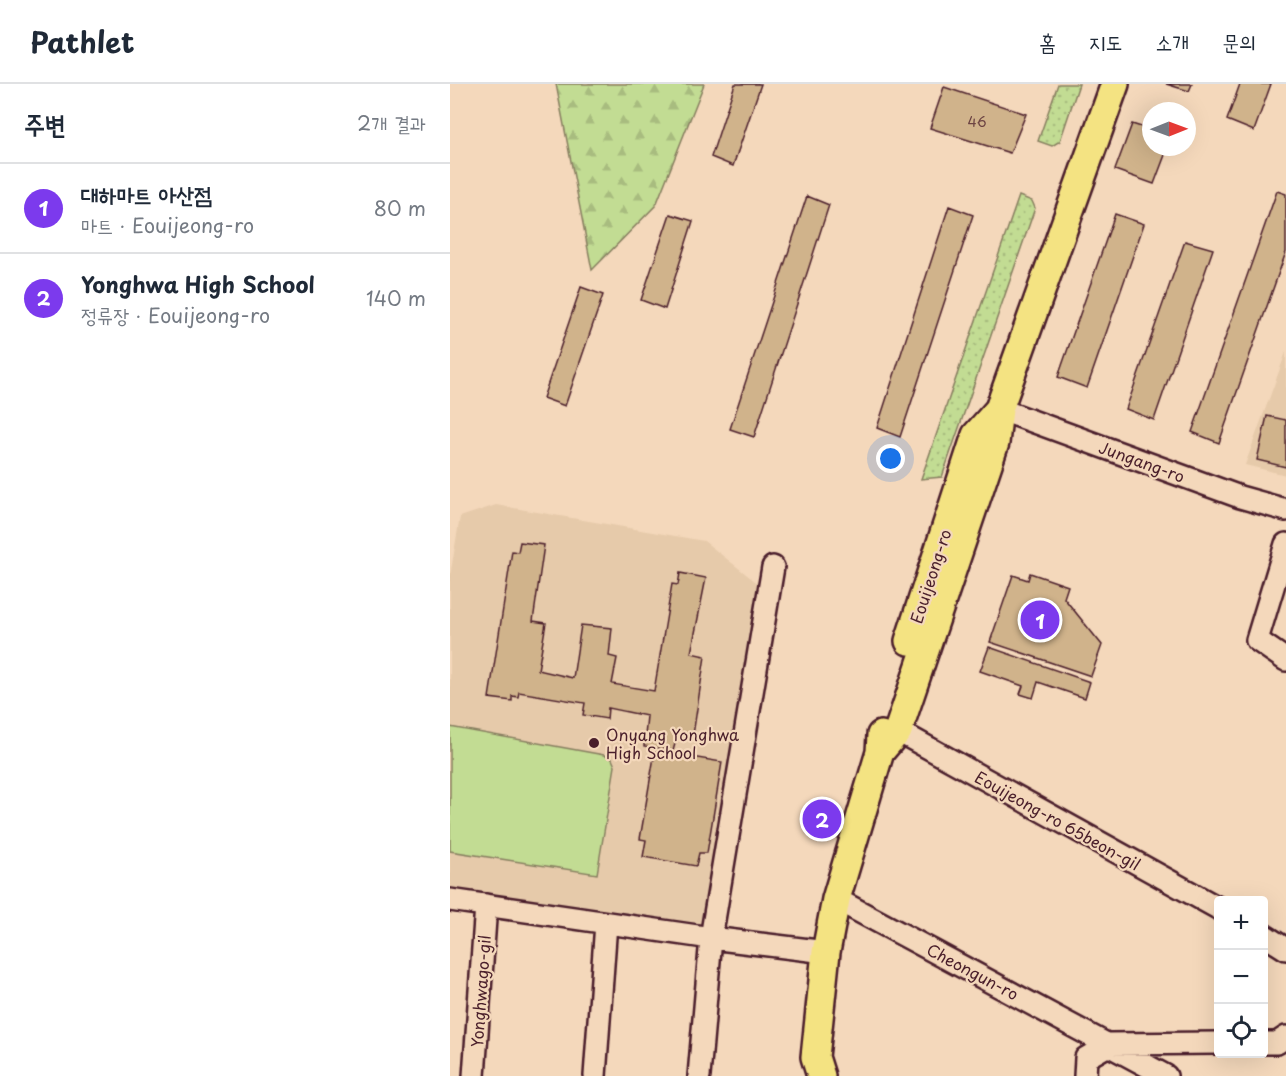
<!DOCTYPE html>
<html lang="ko">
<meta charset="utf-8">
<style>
body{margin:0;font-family:"Playpen Sans","Poor Story",sans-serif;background:#f6f6f7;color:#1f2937}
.controls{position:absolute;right:18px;bottom:18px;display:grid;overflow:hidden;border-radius:6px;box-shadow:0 6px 24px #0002}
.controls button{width:54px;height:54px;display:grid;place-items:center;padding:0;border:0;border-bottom:2px solid #e0e1e3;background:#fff;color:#1f2937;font:30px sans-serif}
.compass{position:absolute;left:692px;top:18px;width:54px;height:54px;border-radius:50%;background:#fff;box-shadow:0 6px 24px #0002;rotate:89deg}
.you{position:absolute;left:441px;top:375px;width:21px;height:21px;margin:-15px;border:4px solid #fff;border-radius:50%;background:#1a73e8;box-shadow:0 0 0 9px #1a73e833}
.badge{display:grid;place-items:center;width:39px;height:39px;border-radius:50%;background:#7c3aed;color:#fff;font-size:20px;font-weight:700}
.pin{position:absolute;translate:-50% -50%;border:3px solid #fff;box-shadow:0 2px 6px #0006}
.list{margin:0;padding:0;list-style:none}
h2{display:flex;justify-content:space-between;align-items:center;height:78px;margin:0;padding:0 24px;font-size:26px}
h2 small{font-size:20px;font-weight:400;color:#747a83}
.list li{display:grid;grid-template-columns:39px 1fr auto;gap:18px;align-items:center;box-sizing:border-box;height:90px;padding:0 24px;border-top:2px solid #e0e1e3}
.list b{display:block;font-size:22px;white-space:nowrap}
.list p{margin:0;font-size:20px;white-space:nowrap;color:#747a83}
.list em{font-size:20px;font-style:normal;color:#747a83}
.icon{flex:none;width:33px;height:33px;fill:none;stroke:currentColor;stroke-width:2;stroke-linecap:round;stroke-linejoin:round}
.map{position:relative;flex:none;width:836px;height:992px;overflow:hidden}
header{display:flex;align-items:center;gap:36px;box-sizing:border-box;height:84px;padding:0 30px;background:#fff;border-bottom:2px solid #e0e1e3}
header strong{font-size:28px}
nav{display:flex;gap:33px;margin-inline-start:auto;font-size:21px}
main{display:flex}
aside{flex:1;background:#fff}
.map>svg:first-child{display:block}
.built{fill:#e6caaa}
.green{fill:url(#green-dots);stroke:#867e5f;stroke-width:1.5}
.forest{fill:url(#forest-firs);stroke:#867e5f;stroke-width:1.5}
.pitch{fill:#c2dc93;stroke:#867e5f;stroke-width:1.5}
.building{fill:#d0b38b;stroke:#4a1f2b;stroke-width:1.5}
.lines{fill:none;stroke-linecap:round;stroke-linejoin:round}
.minor-casing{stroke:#4a1f2b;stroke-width:26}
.major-casing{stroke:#4a1f2b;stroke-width:32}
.minor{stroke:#f4d8bb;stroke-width:21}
.major{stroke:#f4e382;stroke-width:27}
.poi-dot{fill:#4a1f2b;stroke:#f4d8bb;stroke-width:2}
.labels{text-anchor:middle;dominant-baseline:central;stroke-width:4.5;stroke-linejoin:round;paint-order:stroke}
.number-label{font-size:14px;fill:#6c4443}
.street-label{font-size:16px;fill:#4a1f2b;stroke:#f4d8bb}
.poi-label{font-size:16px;fill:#4a1f2b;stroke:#f4d8bb;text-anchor:start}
</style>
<header>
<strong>Pathlet</strong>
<nav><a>홈</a><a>지도</a><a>소개</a><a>문의</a></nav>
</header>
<main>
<aside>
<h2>주변<small>2개 결과</small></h2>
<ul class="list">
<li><span class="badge">1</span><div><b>대하마트 아산점</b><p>마트 · Eouijeong-ro</p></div><em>80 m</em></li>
<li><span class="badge">2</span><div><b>Yonghwa High School</b><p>정류장 · Eouijeong-ro</p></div><em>140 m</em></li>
</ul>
</aside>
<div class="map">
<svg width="836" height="992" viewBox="0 0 836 992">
<defs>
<pattern id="green-dots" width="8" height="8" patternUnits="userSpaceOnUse" patternTransform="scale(1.5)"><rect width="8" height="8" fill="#c2dc93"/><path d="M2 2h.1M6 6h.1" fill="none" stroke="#a8bc7f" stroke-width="1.8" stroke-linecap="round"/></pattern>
<pattern id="forest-firs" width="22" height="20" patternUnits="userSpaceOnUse" patternTransform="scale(1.5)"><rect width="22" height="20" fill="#c2dc93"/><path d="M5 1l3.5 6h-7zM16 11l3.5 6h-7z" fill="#a8bc7f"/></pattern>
</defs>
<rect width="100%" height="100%" fill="#f4d8bb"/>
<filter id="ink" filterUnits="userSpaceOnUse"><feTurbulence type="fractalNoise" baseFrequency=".0167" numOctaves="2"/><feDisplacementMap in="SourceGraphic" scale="12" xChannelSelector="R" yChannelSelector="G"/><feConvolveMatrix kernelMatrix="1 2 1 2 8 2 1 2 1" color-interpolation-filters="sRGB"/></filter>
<g filter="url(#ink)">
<path class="built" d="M836 268V391L795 381Z
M46 421 254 457 315 505 253 846 0 813V492L10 433Z"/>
<path class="green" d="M608 0H629L610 57 602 62 588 57Z
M569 112 582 117 585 124 492 393 471 395Z"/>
<path class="forest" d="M106 0H254L206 121 142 186Z"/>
<path class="pitch" d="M0 643 154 671 162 675 165 682 147 790 0 767Z"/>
<path class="building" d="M285 0H311L283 82 261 73Z
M716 0H742L739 7Z
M790 0H821L804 47 777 36Z
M494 3 576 30 560 69 480 44Z
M682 40 701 46V63H718L704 100 665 86Z
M827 107 836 110V168L769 359 742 348Z
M357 112 379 121 304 353 280 345Z
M499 122 523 131 450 353 427 344Z
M220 130 243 137 215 225 191 216Z
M665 130 694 140 637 304 608 293Z
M735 157 763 165 704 336 676 325Z
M131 203 153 211 115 322 93 314Z
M817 332 836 336V383L807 376Z
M70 458 94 461 83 537 96 539 88 586 123 594 131 541 162 544 159 572 167 574 162 600 204 607 222 500 228 501 230 489 256 494 241 569 255 572 243 651 228 649 223 667 194 662 197 632 158 624 157 635 133 631 135 619 69 608 68 613 62 612V617L39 614 62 467 68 468Z
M580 489 618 502 614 514 652 561 641 592 540 558 563 491 578 496Z
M539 563 640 598 635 614 588 598 583 614 570 610 573 602 530 587Z
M205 667 272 678 257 769H249L246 782 193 773 196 756 190 755Z"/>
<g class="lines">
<g class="minor-casing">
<path id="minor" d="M549 325 790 413 836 426
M836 460 807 556 836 576
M448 647 768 824
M386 815 716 992
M0 816 261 854 376 868
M814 851 836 865
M814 959H827L836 953
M24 992 36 821
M145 992 156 839
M249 992 261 854 323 483
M635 992 636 974 660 960 768 959"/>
</g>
<g class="major-casing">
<path id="major" d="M459 557 526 351 549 325
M430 668 448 647 545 359 549 325 665 0
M371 992 365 973 376 868 386 815 430 668 431 651"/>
</g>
<use href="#minor" class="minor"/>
<use href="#major" class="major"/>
</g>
</g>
<circle class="poi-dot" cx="144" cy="659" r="6"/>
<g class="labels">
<g class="number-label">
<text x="527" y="37">46</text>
</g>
<g class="street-label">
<text transform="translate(692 377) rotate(20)">Jungang-ro</text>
<text transform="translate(480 492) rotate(-72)">Eouijeong-ro</text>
<text transform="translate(608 736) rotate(29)">Eouijeong-ro 65beon-gil</text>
<text transform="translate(523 887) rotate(28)">Cheongun-ro</text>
<text transform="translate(30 907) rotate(-86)">Yonghwago-gil</text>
</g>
<g class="poi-label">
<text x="156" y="650">Onyang Yonghwa<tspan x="156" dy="18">High School</tspan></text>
</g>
</g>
</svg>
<div class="controls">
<button>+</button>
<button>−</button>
<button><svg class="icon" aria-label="locate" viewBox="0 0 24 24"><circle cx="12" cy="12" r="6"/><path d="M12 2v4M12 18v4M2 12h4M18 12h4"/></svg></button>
</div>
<svg class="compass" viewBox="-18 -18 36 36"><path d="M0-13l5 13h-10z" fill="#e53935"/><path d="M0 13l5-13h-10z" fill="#747a83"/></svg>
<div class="you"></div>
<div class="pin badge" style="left:590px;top:536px">1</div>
<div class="pin badge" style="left:372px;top:735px">2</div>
</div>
</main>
